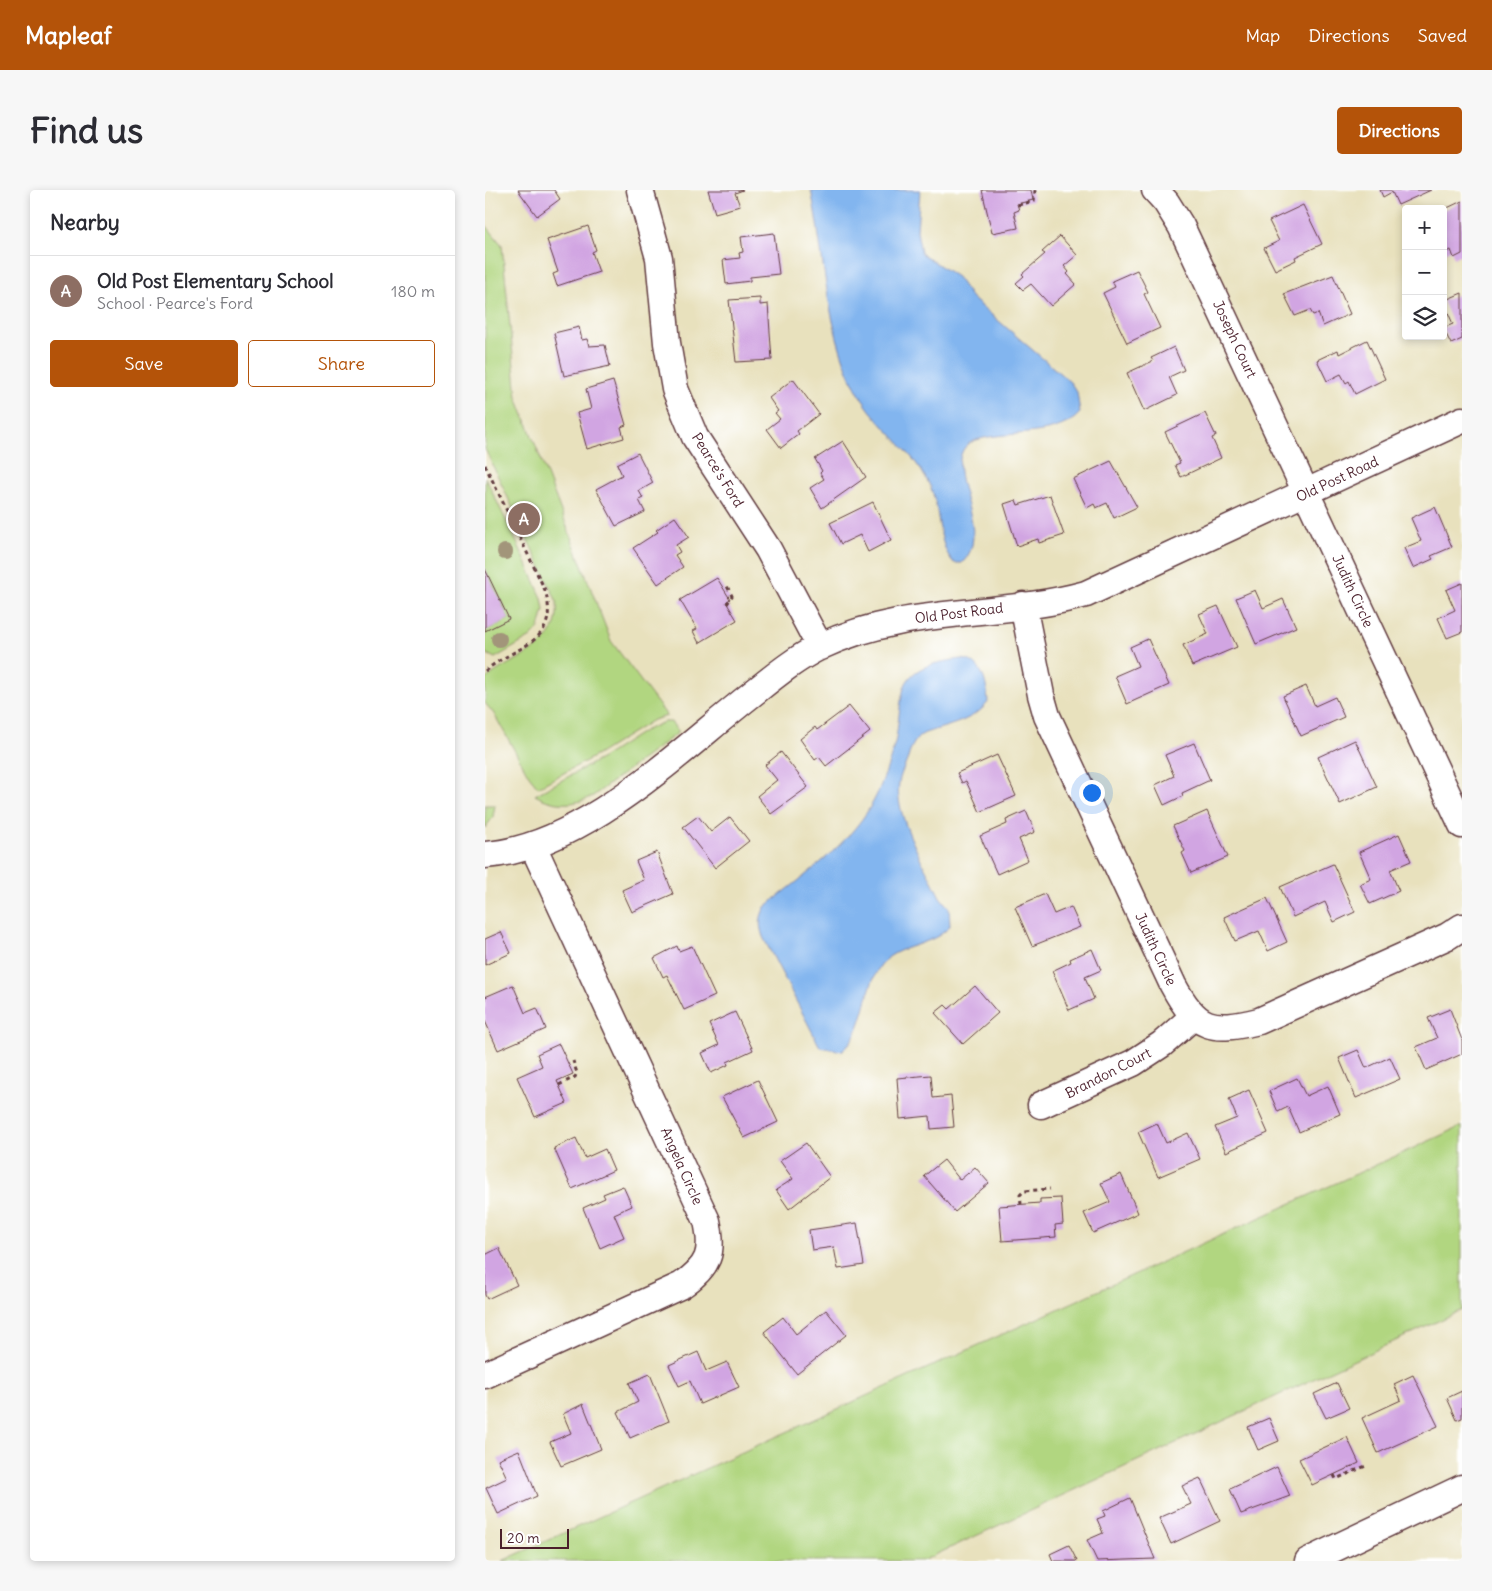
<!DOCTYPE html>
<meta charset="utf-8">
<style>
body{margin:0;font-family:Delius,sans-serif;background:#f7f7f7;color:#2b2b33}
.controls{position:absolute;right:15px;top:15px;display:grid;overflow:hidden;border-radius:5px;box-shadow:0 2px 8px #0003}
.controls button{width:45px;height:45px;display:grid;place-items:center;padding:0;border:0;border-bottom:1px solid #e1e1e2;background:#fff;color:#2b2b33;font:25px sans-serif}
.scale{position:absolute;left:15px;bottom:12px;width:69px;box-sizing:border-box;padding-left:5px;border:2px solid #4a1f2b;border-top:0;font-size:14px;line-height:18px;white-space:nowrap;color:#4a1f2b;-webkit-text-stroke:4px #fff;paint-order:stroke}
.you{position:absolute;left:606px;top:602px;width:18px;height:18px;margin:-12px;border:4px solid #fff;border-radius:50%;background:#1a73e8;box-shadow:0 0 0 8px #1a73e833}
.badge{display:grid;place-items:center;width:32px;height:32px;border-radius:50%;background:#b45309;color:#fff;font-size:16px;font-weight:700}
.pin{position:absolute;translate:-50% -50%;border:2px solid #fff;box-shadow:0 1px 5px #0006}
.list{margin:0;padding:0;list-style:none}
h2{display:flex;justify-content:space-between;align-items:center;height:65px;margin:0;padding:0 20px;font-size:21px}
h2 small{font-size:16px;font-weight:400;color:#7c7c81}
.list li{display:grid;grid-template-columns:32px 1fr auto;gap:15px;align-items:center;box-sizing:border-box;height:70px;padding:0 20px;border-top:1px solid #e1e1e2}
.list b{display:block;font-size:19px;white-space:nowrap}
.list p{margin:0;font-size:16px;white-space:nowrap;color:#7c7c81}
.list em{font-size:16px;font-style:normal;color:#7c7c81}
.actions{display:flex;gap:10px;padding:15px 20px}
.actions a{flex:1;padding:11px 0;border:1px solid #b45309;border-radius:5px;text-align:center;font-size:18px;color:#b45309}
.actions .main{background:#b45309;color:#fff}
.icon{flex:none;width:28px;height:28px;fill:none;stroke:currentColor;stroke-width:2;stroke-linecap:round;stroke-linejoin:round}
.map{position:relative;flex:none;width:977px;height:1371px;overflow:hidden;border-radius:5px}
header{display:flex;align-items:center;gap:30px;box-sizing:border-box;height:70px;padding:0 25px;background:#b45309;color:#fff}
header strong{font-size:24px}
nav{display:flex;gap:28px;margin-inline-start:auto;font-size:18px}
.intro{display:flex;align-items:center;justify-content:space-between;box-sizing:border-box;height:120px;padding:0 30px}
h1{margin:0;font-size:35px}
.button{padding:12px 22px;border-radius:5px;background:#b45309;color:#fff;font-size:18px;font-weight:700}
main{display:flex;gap:30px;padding:0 30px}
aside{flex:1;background:#fff;border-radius:5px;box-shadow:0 2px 8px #0003}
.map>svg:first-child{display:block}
.green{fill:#b1d680;stroke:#7e7a56}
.water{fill:#82b5ef;stroke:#666a8d}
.building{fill:#d1a5e2}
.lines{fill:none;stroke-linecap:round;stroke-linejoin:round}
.minor-casing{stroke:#623c41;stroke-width:29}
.path{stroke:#623c41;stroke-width:3;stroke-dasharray:4 4;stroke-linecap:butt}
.minor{stroke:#fff;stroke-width:26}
.tree{fill:#a2957a}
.labels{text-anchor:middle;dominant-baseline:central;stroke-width:4.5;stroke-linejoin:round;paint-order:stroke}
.street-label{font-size:14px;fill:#4a1f2b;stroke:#fff}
</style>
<header>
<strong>Mapleaf</strong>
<nav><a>Map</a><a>Directions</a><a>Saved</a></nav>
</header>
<div class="intro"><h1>Find us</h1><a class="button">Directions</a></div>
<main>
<aside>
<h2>Nearby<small></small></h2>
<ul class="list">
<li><span class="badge" style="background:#8d6e63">A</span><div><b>Old Post Elementary School</b><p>School · Pearce's Ford</p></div><em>180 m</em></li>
</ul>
<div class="actions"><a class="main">Save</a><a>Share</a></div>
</aside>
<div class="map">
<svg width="977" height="1371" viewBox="0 0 977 1371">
<rect width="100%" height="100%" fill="#fff"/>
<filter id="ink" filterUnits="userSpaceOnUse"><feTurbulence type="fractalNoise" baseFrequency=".02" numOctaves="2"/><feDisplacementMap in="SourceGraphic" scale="10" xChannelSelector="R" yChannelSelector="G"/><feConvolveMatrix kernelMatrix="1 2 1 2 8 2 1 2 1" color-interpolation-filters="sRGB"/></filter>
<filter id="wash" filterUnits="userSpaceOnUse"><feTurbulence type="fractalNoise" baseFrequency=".0096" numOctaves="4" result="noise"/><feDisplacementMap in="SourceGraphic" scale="20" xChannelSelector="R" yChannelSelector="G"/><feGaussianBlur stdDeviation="1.12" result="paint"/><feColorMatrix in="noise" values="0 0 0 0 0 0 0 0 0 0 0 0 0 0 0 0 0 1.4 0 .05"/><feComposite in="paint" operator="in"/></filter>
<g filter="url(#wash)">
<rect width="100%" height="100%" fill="#e8e1bd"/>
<path class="green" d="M0 34 17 55 32 207 126 451 182 526 168 530 112 565 53 597 44 586 9 524 0 513V490C28 464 77 462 72 412L0 259Z
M0 287 36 361 57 408 59 420 54 438 46 447 10 468 0 463V441L24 429 0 379Z
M179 532H186L194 542 108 606C88 616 69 616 50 605L119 567 159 541Z
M0 615H10L8 627 0 638Z
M977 936V1120L437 1371H17Z"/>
<path class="water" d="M326 0H435L432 41 436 63 472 87 487 108 585 192 592 202 595 223C568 255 491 235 478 260 462 288 508 344 477 373H469C450 352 457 317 443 292 427 260 396 239 377 209 341 150 340 67 326 0Z
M475 469C497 469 502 493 503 512 491 530 462 536 443 542 431 545 426 557 423 568 420 576 415 585 414 593 408 623 442 680 455 707L464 718 465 736C447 758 411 753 395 776 379 800 380 843 357 861L335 857 278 747C274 735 274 729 280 717 317 687 362 657 387 614 397 596 404 573 410 553 414 537 414 502 423 490 434 474 457 472 475 469Z"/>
<g id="blocks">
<path class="building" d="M33 0H69L75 9 52 26Z
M223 0H258L250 3 255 16 230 23Z
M497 0H546L548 10 532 14 534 20 529 22 533 38 507 43Z
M895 0H946L913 15 907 2 898 7Z
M977 11V64L969 68 966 60 958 63V20Z
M818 15 837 54 810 67 811 70 790 80 779 58 794 51 784 31Z
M103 36 111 60 107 62 114 82 72 96 68 84 73 82 62 50Z
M289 43 294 84 265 87V91L241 94 238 70 255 68 254 63 258 62 256 47Z
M575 46 592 65 579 76 584 82 582 84 591 94 566 116 546 94 538 100 531 93 539 86 537 84 560 64 557 62Z
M652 80 663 102 659 104 675 138 642 153 618 103 630 97 627 91Z
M848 85 865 124 838 136 833 123 828 125 825 120 810 126 799 104Z
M977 103V149L966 154 958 138 968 134 958 111Z
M275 108V115L283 114 287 170 251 172 244 110Z
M94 137 97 150 102 149 104 156 120 155 125 176 79 186 69 143Z
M882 150 900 189 870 204 864 191 861 193 856 184 842 191 832 170 853 160 854 164Z
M689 157 699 180 684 187 692 205 659 221 642 183 668 171 666 168Z
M308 189 334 224 312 241 314 244 296 258 282 239 295 229 290 223 293 221 284 208Z
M128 191 141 235 136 237 139 248 102 259 92 223 106 219 101 199Z
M720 223 731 246 727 248 736 268 696 287 690 275 695 273 680 242Z
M358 251 381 287 337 318 325 298 339 289 335 283 337 281 330 269Z
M153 263 168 293 154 301 158 308 154 310 160 322 131 336 111 299 137 285 132 274Z
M626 271 652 317 629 328 622 313 611 318 609 314 602 318 588 289Z
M565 305 579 345 554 353 553 349 532 356 519 314 531 310 533 315Z
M388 312 406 350 383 362 375 345 356 354 345 333Z
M950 317 967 357 946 366 948 369 928 378 919 358 936 351 926 328Z
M190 327 204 347 191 355 195 362 190 365 198 377 173 394 148 358 173 342 171 340Z
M0 379 24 429 0 441Z
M232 388 245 409 241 412 252 430 214 453 208 441 212 439 195 410Z
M977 393V442L962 448 953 428 970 420 961 400Z
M770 400 778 418 798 409 811 437 771 454 751 408Z
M733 416 752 457 707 476 698 455 723 444 714 424Z
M663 449 684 495 642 514 630 486 653 476 645 457Z
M821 496 830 516 850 507 859 527 816 546 798 506Z
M364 516 385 542 341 576 334 567 330 570 315 549 330 537 332 540Z
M870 550 892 597 855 614 833 567Z
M709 553 725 590 697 603 698 606 679 615 670 595 689 586 680 565Z
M296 562 323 597 286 624 272 606 292 590 280 575Z
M512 565 531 606 495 622 481 591 477 593 472 583Z
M541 621 550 642 534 649 543 670 512 684 495 646 522 634 521 630Z
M722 621 743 667 706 683 697 663 700 661 688 636Z
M213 626 226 642 245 627 264 651 230 678 198 637Z
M914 644 926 671 905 680 914 701 885 714 875 694 886 689 874 662Z
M172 662 188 704 147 722 137 700 159 690 151 671Z
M848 674 870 722 849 732 840 712 808 727 795 697Z
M560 704 569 724 586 717 595 737 547 756 530 717Z
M782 708 802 752 783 761 774 741 750 751 739 727Z
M16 742 26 763 0 775V749Z
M192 756 194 761 207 756 230 806 199 820 182 785 178 787 169 768Z
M607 759 616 780 600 787 609 809 584 820 567 781 586 772 585 769Z
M28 795 40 823 52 818 61 839 13 860 0 831V807Z
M490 796 513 823 478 854 450 823 460 815 464 819Z
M965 819 977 850V864L941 880 931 857 952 848 943 828Z
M250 822 268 860 242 872 243 875 226 883 217 863 234 855 224 834Z
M74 854 88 884 72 891 82 913 50 927 32 887 57 876 52 864Z
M873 860 881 878 905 867 915 889 871 908 854 868Z
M446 885 448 908 466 906 469 937 446 939 445 926 415 929 412 888Z
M812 888 821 906 843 896 855 924 814 942 803 917 793 922 784 901Z
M273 890 293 932 259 948 237 907Z
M764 900 783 943 741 962 730 937 752 928 744 909Z
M672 933 681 953 703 943 715 969 673 987 653 942Z
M91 948 100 968 120 959 129 980 87 999 69 958Z
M321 953 345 987 304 1019 291 1000 308 989 295 971Z
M459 970 475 990 490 977 504 993 470 1022 439 986Z
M636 984 653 1023 608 1043 599 1023 625 1012 616 993Z
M138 996 147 1016 129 1024 139 1047 115 1058 98 1018 120 1008 118 1004Z
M576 1008 578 1034 570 1035 571 1047 517 1051 514 1016 555 1013V1009Z
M372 1033 379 1075 353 1079 349 1057 327 1060 324 1040Z
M14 1058 32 1095 2 1109 0 1105V1065Z
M341 1120 361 1145 312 1184 279 1142 298 1127 311 1144Z
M213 1162 221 1181 242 1172 254 1197 215 1214 205 1191 194 1196 184 1175Z
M165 1184 184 1231 145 1248 133 1222 153 1212 144 1193Z
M928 1185 953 1236 893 1263 877 1228 916 1210 909 1194Z
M852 1193 864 1218 841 1228 829 1204Z
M977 1201V1228L972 1230 962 1208Z
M98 1214 116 1259 76 1276 65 1252 86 1243 78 1224Z
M784 1228 794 1251 773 1260 763 1237Z
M862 1247 874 1273 827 1295 814 1269Z
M34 1260 52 1306 13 1324 1 1298 22 1288 13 1269Z
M792 1277 805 1306 756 1324 745 1299Z
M715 1288 735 1331 686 1354 674 1328 706 1314 697 1296Z
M645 1308 670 1369 612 1371 602 1350 618 1343 612 1329 620 1326 618 1321Z
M584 1355 592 1371H568L565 1364Z"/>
</g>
</g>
<g filter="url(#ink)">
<use href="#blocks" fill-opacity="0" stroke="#623c41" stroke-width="1"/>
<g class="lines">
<g class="minor-casing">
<path id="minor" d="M155 0 174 68 182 153 190 199 210 247 283 359 335 457
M670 0 681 12 696 36 977 635
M538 415 556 505 562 526 688 795C712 840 727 842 774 831L963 746 977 737
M0 665C96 658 189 566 262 508 286 489 308 470 336 456 420 416 514 428 601 404L977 230
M556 915 648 873 677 854 709 826
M0 1185 197 1095C224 1076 229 1063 222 1031L48 656
M823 1371 977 1298"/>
</g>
<path class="path" d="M533 15 549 11 550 0
M0 275 60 400C76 454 32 454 0 481
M242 414 247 406 242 396
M74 895 90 887 92 883 88 871
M536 1014 535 1005 539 1001 565 999
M849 1285 851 1289 883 1275"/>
<use href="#minor" class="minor"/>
</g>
<g class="tree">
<circle cx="20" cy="362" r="8"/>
<circle cx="14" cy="449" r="8"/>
</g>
</g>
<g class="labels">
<g class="street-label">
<text transform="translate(750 149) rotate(65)">Joseph Court</text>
<text transform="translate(233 280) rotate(58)">Pearce's Ford</text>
<text transform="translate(852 289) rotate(-25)">Old Post Road</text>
<text transform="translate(868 401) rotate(65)">Judith Circle</text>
<text transform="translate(474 423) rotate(-7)">Old Post Road</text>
<text transform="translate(671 759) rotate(65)">Judith Circle</text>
<text transform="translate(623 883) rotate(-27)">Brandon Court</text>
<text transform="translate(197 976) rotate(66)">Angela Circle</text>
</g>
</g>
</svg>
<div class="controls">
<button>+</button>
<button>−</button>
<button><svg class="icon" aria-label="layers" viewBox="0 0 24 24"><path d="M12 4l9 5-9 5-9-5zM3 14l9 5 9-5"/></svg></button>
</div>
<div class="scale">20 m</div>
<div class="you"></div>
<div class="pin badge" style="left:39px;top:329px;background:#8d6e63">A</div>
</div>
</main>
